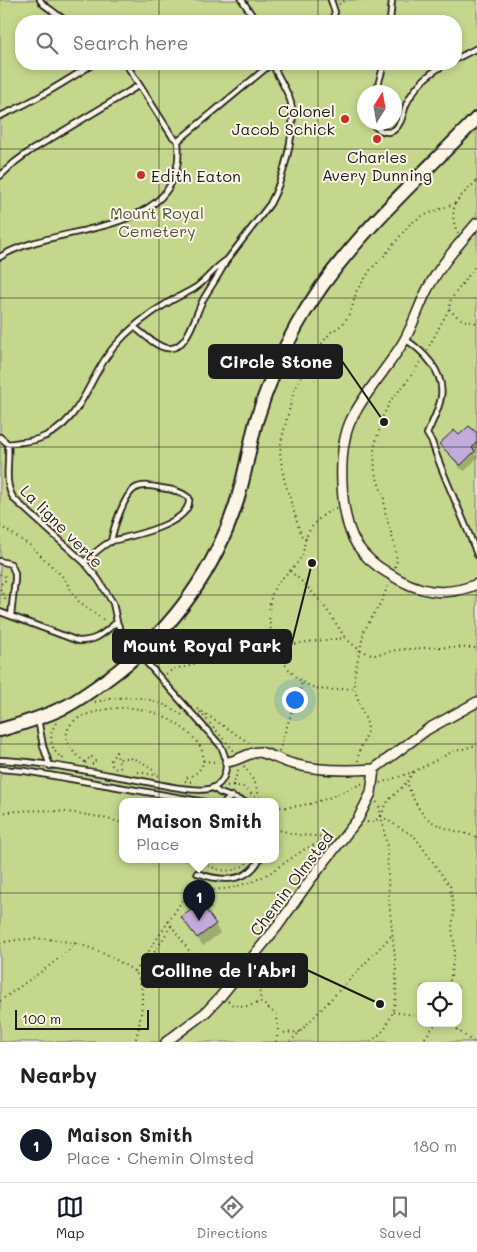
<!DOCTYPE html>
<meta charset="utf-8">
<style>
body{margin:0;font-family:Mali,sans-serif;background:#f2f2f2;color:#222}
.controls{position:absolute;right:15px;bottom:15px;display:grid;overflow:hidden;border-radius:10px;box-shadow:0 2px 8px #0003}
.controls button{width:45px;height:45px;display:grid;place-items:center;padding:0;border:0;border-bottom:1px solid #e0e0e0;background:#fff;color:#222;font:25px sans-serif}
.compass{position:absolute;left:357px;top:85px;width:45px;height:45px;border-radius:50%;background:#fff;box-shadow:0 2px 8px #0003;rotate:11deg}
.scale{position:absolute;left:15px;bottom:12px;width:134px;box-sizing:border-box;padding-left:5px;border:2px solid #1c1c1c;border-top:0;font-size:14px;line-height:18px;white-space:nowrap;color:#1c1c1c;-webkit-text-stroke:4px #fcf5e5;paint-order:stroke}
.you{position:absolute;left:294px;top:699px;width:18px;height:18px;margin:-12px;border:4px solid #fff;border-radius:50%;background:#1a73e8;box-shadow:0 0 0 8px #1a73e833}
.badge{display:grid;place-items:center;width:32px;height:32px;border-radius:50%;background:#111827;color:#fff;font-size:16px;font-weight:700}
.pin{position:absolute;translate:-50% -41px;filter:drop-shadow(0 1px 2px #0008)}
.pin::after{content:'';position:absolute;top:26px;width:18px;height:15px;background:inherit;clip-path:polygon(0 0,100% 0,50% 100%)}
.popup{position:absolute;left:119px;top:798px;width:160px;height:65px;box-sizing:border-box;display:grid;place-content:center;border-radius:10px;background:#fff;filter:drop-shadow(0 1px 4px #0005);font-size:16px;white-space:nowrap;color:#767676}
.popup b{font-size:19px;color:#222}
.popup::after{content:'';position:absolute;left:50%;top:100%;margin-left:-10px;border:10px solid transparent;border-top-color:#fff}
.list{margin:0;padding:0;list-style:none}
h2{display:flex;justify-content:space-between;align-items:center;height:65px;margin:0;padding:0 20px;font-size:21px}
h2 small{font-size:16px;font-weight:400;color:#767676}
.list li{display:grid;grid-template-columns:32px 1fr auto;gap:15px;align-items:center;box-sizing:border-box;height:75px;padding:0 20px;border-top:1px solid #e0e0e0}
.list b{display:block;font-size:19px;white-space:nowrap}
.list p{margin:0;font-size:16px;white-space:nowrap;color:#767676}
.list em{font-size:16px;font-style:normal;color:#767676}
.icon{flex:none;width:28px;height:28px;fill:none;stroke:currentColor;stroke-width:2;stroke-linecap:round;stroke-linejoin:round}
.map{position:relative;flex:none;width:477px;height:1042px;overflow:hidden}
.search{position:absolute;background:#fff;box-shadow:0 2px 8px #0003;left:15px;right:15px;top:15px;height:55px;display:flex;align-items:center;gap:12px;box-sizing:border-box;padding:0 18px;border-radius:20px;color:#767676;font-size:19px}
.sheet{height:140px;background:#fff}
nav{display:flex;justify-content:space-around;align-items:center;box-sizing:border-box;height:70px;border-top:1px solid #e0e0e0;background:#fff;font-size:14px;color:#767676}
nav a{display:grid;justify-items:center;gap:2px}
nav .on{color:#111827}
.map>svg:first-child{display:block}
.green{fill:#c5d78c;stroke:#707a54;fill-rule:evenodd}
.shadow{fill:#0003}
.building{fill:#c3acdb;stroke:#1c1c1c}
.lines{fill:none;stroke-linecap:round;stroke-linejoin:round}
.lane-casing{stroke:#1c1c1c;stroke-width:8}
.street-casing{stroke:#1c1c1c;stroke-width:12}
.secondary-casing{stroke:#1c1c1c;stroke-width:16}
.path{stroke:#1c1c1c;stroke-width:2;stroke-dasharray:1 4;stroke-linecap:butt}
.lane{stroke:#fcf5e5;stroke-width:4.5}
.street{stroke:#fcf5e5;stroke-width:9}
.secondary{stroke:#fcf5e5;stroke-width:12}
.grid{fill:none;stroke:#1c1c1c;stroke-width:1;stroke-opacity:0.55}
.poi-dot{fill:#c8321e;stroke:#fcf5e5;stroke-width:2}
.labels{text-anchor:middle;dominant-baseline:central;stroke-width:4;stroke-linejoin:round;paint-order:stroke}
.poi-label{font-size:16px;fill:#1c1c1c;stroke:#fcf5e5;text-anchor:end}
.park-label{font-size:16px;fill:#4f543e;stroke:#fcf5e5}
.street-label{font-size:16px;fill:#1c1c1c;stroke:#fcf5e5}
.leader{fill:none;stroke:#1c1c1c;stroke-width:2}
.callout-dot{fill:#1c1c1c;stroke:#fcf5e5;stroke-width:2}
.callout{fill:#1c1c1c;stroke:#1c1c1c;stroke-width:2}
.callout-label{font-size:18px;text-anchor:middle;font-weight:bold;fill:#fff}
</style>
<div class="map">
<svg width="477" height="1042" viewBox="0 0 477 1042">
<rect width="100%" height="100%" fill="#ebdfe2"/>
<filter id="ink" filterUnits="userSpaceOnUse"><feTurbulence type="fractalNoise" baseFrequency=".02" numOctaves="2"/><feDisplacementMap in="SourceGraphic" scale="10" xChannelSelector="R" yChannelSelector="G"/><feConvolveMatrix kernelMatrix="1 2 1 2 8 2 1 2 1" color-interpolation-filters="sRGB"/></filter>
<g filter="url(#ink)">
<path class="green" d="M0 0H477V1042H0ZM21 21H456V64H21ZM364 92H394V122H364ZM123 802H275V860H123ZM421 986H458V1023H421Z"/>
<path class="shadow" d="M477 435V452L475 454 477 458 465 471 460 468 441 444 459 437Z
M183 918 215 925 220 933 203 946Z"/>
<path class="building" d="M469 426 477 433V442L472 448 475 451 461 465 459 464 439 444 454 430 459 435Z
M201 903 216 924 197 938 181 917Z"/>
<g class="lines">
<g class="lane-casing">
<path id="lane" d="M40 0 43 4 66 21
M242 0 256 21
M331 0 335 12 332 21
M390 21 392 0
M456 59 477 48
M376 92 384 64
M0 116C33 102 63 83 93 64
M371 122C376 129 386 135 394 130 402 124 403 113 406 105 414 87 429 73 446 64
M178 141 271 64
M0 176 15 162 30 151 138 86
M0 257C55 221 188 241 178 141L172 136 126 64
M134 327C144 334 156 347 167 348 188 352 196 311 204 298 211 286 220 274 226 261
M405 339C423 351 445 372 441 397 439 410 432 422 427 434L432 442C444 480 464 517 477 555
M0 437 8 444C10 464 3 482 14 499L84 562 98 579 113 603 117 622 120 629 139 654 220 745C228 758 230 781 212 788 197 794 154 783 137 780 92 772 45 762 0 760
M8 444C18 442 28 442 38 439 82 425 87 379 113 348 128 330 148 314 169 302 177 297 187 293 195 288 207 280 214 268 227 260L270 204C283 180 297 129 291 103 287 88 277 77 273 64
M0 561 11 564 15 573V579L11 616
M84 562C92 556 103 544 112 541 131 536 193 524 189 498 181 491 171 489 161 488 152 486 142 484 134 489 124 496 113 529 111 542
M0 612 78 641C97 641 102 634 117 622
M38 719 43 746 50 766
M0 769 25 771 205 802
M213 788 220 793 245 802
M225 802 232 796
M197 873C219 881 246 884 259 860"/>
</g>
<g class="street-casing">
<path id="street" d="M477 223C459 244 440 265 427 290 419 306 413 325 404 341 388 368 365 392 351 420 337 450 339 517 357 545 365 557 376 566 388 573 417 592 444 598 477 584
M227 762C239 761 248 752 260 752 271 755 282 761 293 764 319 771 347 771 374 769
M166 1042 206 1012 221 996 277 927 311 879 358 819 371 793 374 769 428 729 477 702"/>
</g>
<g class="secondary-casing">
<path id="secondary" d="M0 730C22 724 44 717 65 707 84 697 101 684 118 671 175 626 215 570 237 501 245 475 249 448 256 422 266 389 280 356 297 325 342 245 414 184 477 118"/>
</g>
<path class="path" d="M339 4 346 0
M458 233C453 226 451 209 457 201 462 194 471 187 477 180
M449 309C458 319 464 321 477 323
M427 350 449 309 451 299 477 264
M336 508C322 514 309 526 305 541 304 545 304 551 302 555 295 570 277 578 272 594 262 627 280 675 313 687 326 692 341 689 354 688
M0 526 31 546 63 577 78 601 106 622
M306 539 301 535 284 479 280 455 281 442 294 391 310 358 331 332 342 325 347 318 352 308 356 292 371 269 384 256 410 224 420 217 456 203
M395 567 397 561 394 543 385 512 384 498 375 473 374 448 383 416 391 400 406 383 421 361
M290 571C313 590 330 612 345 638
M0 574 4 575 6 578 4 583 0 584
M0 589 6 600
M166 674 175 668 187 667 214 655 232 651H250L263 647H277L307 642 345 638 361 651 375 655 396 650 436 647 477 648
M95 702C130 694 154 695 185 717
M198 709 251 744
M200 712 235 752
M56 723C47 736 51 754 66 760
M279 751 292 711 299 696 302 682
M120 759C133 755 147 764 156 773
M203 761 218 762
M358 761 359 751 366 736 368 726 354 688V677L364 631 382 600 389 583
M85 762C74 753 61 743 69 727 74 718 85 715 95 712 112 707 130 706 148 711 167 715 212 741 202 766 198 773 192 777 184 778
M85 763 91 756 95 761 94 764H91
M244 766 255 783 261 802
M116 769 112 765 111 760 116 752 121 770
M138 772 160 776
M413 772 407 782C422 827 436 825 477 837
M185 781 192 782
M380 783 413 772 452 752 477 745
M233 785 243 787 260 801
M227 786 233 785 239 768
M275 807C308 809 334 796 363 783
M0 813C40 807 84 812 123 823
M381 816 415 837 450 886 454 913 452 928 455 950 449 986
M367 822C373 823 376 821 381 816L380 808 376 801
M275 829 299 835 329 837
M200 860C216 872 235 876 250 860
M201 891 211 903 209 912
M168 921 216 989
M171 926 149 961C148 967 150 971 154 975 172 993 179 980 198 981 203 981 208 984 213 985
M0 943C49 932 95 943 135 972 148 986 140 1025 135 1042
M256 967 261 1002
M135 972 184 898 201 891 231 888 254 881 268 874 305 849 332 837
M0 1001C25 982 54 965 76 943
M228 1001 234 1006H248L261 1002 277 1015 278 1033 301 1032
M393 1012 421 1016
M449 1023 473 1042
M276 1042 278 1033
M290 1042 393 934
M371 1042 385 1029 393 1012 396 996V969L389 901 387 846 381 816 388 801 407 782
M422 1042 436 1023"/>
<use href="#lane" class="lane"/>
<use href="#street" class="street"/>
<use href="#secondary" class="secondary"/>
</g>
</g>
<path class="grid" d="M159 0V21M318 0V21M159 64V1042M318 64V1042M0 149H477M0 298H477M0 447H477M0 595H477M0 744H477M0 893H477"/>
<g class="poi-dot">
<circle cx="345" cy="119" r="5"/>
<circle cx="377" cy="139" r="5"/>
<circle cx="141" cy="175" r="5"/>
</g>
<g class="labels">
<g class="poi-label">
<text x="335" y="110">Colonel<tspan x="335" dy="18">Jacob Schick</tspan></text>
<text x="377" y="156" text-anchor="middle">Charles<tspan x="377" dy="18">Avery Dunning</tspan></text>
<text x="151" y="175" text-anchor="start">Edith Eaton</text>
</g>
<g class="park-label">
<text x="157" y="212">Mount Royal<tspan x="157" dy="18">Cemetery</tspan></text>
</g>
<g class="street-label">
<text transform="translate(62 526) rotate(45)">La ligne verte</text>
<text transform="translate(291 883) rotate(-53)">Chemin Olmsted</text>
</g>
</g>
<path class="leader" d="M384 422L342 361M312 563L291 646M380 1004L307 970"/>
<g class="callout-dot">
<circle cx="384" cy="422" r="5"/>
<circle cx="312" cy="563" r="5"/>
<circle cx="380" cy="1004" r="5"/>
</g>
<g class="callout">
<rect x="209" y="345" width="133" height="33" rx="5"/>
<rect x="113" y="630" width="178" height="33" rx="5"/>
<rect x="142" y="954" width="165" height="33" rx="5"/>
</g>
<g class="callout-label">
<text x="276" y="368">Circle Stone</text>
<text x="202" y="652">Mount Royal Park</text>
<text x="224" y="977">Colline de l'Abri</text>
</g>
</svg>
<div class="controls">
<button><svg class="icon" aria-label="locate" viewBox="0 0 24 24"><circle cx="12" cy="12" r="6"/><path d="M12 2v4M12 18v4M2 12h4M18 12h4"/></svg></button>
</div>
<svg class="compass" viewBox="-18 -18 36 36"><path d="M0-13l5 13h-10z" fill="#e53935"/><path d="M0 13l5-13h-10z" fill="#767676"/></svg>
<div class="scale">100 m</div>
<div class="you"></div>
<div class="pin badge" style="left:199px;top:921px">1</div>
<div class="popup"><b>Maison Smith</b>Place</div>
<div class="search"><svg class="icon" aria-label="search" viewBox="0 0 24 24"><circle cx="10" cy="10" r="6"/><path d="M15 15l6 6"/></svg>Search here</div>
</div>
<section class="sheet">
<h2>Nearby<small></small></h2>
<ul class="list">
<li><span class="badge">1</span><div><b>Maison Smith</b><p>Place · Chemin Olmsted</p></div><em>180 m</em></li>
</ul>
</section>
<nav>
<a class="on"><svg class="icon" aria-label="map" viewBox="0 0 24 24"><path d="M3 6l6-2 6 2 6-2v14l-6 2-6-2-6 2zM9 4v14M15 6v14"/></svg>Map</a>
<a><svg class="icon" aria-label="directions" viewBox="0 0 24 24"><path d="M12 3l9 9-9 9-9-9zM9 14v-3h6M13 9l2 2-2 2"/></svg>Directions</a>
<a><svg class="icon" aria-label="saved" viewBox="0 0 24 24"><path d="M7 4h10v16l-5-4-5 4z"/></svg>Saved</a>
</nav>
